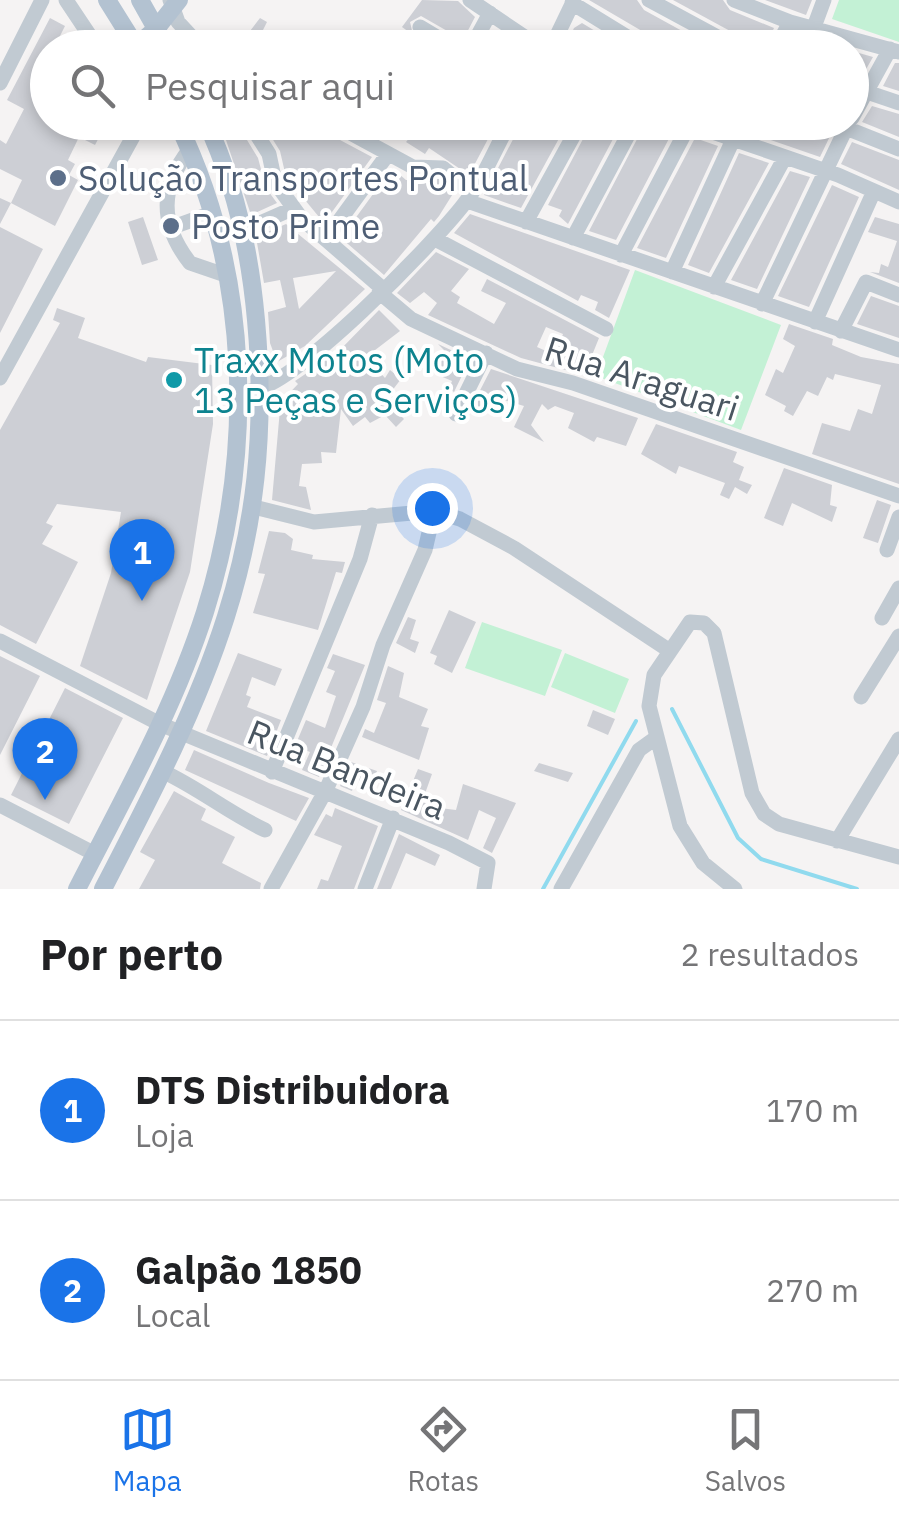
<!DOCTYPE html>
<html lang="pt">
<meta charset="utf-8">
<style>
body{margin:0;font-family:"IBM Plex Sans",sans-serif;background:#f6f6f6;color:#202124}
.you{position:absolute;left:432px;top:508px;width:35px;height:35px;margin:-25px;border:8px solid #fff;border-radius:50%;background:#1a73e8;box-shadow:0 0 0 15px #1a73e833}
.badge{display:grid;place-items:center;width:65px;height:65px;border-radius:50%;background:#1a73e8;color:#fff;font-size:32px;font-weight:700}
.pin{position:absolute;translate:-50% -82px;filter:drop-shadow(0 2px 5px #0008)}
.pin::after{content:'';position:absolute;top:52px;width:35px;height:30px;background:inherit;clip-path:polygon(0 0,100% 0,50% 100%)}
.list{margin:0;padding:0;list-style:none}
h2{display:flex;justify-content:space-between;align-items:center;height:130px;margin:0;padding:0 40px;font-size:42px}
h2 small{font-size:32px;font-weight:400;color:#757577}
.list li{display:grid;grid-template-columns:65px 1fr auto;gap:30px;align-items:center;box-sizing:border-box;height:180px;padding:0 40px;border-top:2px solid #e0e0e0}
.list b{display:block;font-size:38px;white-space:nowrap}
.list p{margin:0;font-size:32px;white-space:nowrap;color:#757577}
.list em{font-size:32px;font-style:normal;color:#757577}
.icon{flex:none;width:55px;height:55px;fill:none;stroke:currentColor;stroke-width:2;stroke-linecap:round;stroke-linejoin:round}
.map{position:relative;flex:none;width:899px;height:889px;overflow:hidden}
.search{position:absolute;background:#fff;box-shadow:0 5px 15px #0003;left:30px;right:30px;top:30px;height:110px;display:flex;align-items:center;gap:25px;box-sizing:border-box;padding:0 35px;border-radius:55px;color:#757577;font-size:38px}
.sheet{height:490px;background:#fff}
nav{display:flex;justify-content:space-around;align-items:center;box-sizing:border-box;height:140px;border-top:2px solid #e0e0e0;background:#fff;font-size:28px;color:#757577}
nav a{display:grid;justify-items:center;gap:5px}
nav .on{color:#1a73e8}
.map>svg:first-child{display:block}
.green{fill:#c3f1d5}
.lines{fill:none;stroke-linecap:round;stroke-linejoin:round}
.stream{stroke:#90daee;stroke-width:4}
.building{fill:#cdcfd5;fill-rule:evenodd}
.minor{stroke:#c1cad2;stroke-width:15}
.major{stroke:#b3c2d1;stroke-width:18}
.service-dot{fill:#5c6f8a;stroke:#fff;stroke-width:4}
.culture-dot{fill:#0f9aa8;stroke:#fff;stroke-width:4}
.labels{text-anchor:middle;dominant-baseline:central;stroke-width:8;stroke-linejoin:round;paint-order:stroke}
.service-label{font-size:35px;fill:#4e5e75;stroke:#fff;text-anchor:start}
.culture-label{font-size:35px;fill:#0d838f;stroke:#fff;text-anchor:start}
.street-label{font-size:35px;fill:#4a5661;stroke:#fff}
</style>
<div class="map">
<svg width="899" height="889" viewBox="0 0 899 889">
<rect width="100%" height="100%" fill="#f5f3f3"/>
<path class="green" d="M839 0H899V42L832 19Z
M635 270 781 325 741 430 596 376Z
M482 622 562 650 545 696 465 668Z
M565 653 629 679 615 713 551 687Z"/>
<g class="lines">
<path class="stream" d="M672 709 738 838 761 859 857 889
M543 889 636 721"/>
</g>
<path class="building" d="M422 0 458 1 475 17 463 40 421 16 410 22 413 35 402 27Z
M589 0H637L644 10 713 48H656L659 41Z
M673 0H723L730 10 774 28 765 48H749L743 38Z
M765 0H812L806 15Z
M50 18 65 26 54 48H48V122H107L95 145 79 137 68 160 75 164 69 175 78 180 55 226 11 203 0 224V198L11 203 22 180 0 169V140L6 144 24 109 7 100Z
M260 18 267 22 258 40 270 48H237Z
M582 23 623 48H565L574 28Z
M494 30V32L520 48H484Z
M796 35 840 48H789Z
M852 51 873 57 861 78 852 76Z
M895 63H899V91L883 86Z
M872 106 899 114V137L862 122Z
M220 122H251L247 140 258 158 266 188 277 203 251 215Z
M276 122H319L325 132 372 157 324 223 286 177 280 151 270 135Z
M423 122H470L488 139 469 175 429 148 425 154 406 142Z
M522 122H568L521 208 484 195Z
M592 122H622L568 224 559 216 562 210 548 205Z
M646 122H672L674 129 616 240 589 231Z
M719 122H820L831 134 820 157Z
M695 138 718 146 666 258 637 248Z
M852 142 899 160V190L841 164Z
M739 153 769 163 709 273 688 265Z
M392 168 406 180 439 179 454 192 439 216 434 222 431 219 384 275 341 238Z
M790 171 810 177 757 289 731 280Z
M832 185 859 197 809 307 778 296Z
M470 214 630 270 609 318 595 310 598 302 581 295 578 301 454 233Z
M143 217 158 260 142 265 128 222Z
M875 217 899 224V283L870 272 879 273 881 264 888 267 897 241 868 232Z
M286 224 365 289 305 346 277 362 270 343 268 312 286 307 280 280 264 283 256 237ZM336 271 299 309 293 278Z
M0 227 43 249 0 333Z
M436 252 469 269 451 291 460 297 457 303 494 324 506 303 481 291 487 279 599 338 584 375 521 358 428 315 437 303 424 292 410 303 397 293ZM546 327 563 334 555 355 537 347Z
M871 296 899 306V338L857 324Z
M57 308 85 318 78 338 146 362 148 357 212 365 213 424 190 572 147 700 80 666 111 573 121 512 57 504 46 523 53 526 42 544 78 562 36 644 0 625V430L60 323 53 320Z
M379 310 400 331 366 357 385 378 390 370 401 379 385 400 404 419 396 427 385 415 370 423 365 417 353 426 341 409 336 453 321 452 322 463 302 464 299 486 306 487 311 510 272 500 280 409 277 406 298 384 295 381 338 352Z
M789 324 833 339 832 345 861 357 899 364V484L812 454 822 423 850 431 858 409 872 414 881 385 835 374 833 380 827 377 818 396 807 391 793 416 784 411 786 406 765 395 776 369 783 373 795 346 783 339Z
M438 344 470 359 454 392 449 388 452 381 417 366 424 354 432 362 444 350Z
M491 369 638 418 626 446 597 437 594 442 568 428 574 413 555 406 548 410 542 404 531 425 544 442 514 427 524 406 497 398 494 404 487 401 482 410 473 404Z
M656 424 737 452 733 462 744 467 739 480 752 485 747 494 735 487 729 499 720 495 725 483 679 466 676 474 641 454Z
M784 468 832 485 830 505 837 507 832 522 792 503 783 526 764 518Z
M877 500 891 505 878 543 863 538Z
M269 531 285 533 293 539 291 550 313 555 312 559 345 562 342 573 336 572 318 630 253 613 265 574 258 573Z
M449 610 476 622 452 673 434 664 437 656 430 653Z
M408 617 416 620 410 639 419 642 415 653 396 643Z
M238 653 282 669 275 686 252 677 246 695 251 697 247 707 281 720 267 756 206 731Z
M333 654 365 665 319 777 302 770 310 752 295 746 306 720 325 728 336 696 326 692 335 671 327 668Z
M0 656 40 676 0 755Z
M388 666 404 673 399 697 428 709 421 726 429 728 419 760 362 737 365 729 374 733 386 703 377 700Z
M65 688 123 718 69 824 11 795Z
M593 710 615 719 608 735 587 726Z
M194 750 269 783 309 798 296 821 185 770Z
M351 762 377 771 372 786 356 779 352 791 340 786Z
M539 763 549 766 573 773 568 782 534 771Z
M418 769 432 774 422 802 440 808 456 810 463 784 516 803 492 853 483 848 496 818 479 810 468 840 401 810Z
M174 791 206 809 201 820 235 837 222 863 261 883 260 889H139L155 860 140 852Z
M335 808 378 826 354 889H317L321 879 328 881 342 846 314 835 326 814 332 817Z
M399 834 440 855 435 866 406 853 391 889H377Z"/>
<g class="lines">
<path class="minor" d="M66 0 98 48
M170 0 178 22 202 48
M470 0 541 48
M649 0 738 48
M734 0 790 22 899 52
M572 3 645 48
M420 27 455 48
M814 27 824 0
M471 48 490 13
M551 48 574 0
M776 48 790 22
M0 83 42 0
M852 87 899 103
M852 118 890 49
M265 122 257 135 269 154 275 182 301 218 383 289
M330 122 413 167 443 168 472 192
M481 122 503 135
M683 122 838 175 899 202
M831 122 899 149
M190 149C160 187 159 223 190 263L228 276
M467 201 899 350
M526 222 581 122
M173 227 212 213
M242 231 294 208
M573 238 635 122
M326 239 388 154
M435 239 606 329
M621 255 689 125
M672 272 732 142
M714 287 784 159
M379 292 411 319 517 369 573 383 899 496
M762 304 849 122
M815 322 874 191
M841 331 866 282 899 295
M0 378 141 122
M250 391C295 387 433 244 464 204 483 180 495 149 510 122
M456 414 486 353
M254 507 314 522 434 511 460 519 514 548 667 649
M887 550 899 517
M882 618 899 588
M0 641 160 724 449 843 488 863 484 889
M861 697 899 636
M164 772C200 789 229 813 265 830
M272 772 360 559 372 515
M0 805 95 854
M837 841 899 739
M271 889 326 790 363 707 383 645 425 550 434 511
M365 889 393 818
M561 889 639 750 657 737
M735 889 703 863 680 826 649 706 654 675 690 622 704 623 714 633 752 793 764 814 779 824 899 857"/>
<path class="major" d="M107 0 137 48
M140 0 167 48
M136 46 156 29 179 0
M77 889C123 799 174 709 205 612 255 453 251 274 177 122
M103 889C206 690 277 551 256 320 250 253 235 183 206 122"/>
</g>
<g class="service-dot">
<circle cx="58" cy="178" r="10"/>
<circle cx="171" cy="226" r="10"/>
</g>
<circle class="culture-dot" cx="174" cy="380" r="10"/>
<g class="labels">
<g class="service-label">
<text x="78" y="178">Solução Transportes Pontual</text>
<text x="191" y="226">Posto Prime</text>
</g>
<g class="culture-label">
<text x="194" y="360">Traxx Motos (Moto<tspan x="194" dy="40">13 Peças e Serviços)</tspan></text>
</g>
<g class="street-label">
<text transform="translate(642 378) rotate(18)">Rua Araguari</text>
<text transform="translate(347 769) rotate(22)">Rua Bandeira</text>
</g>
</g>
</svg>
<div class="you"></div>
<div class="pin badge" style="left:142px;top:601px">1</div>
<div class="pin badge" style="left:45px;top:800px">2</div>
<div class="search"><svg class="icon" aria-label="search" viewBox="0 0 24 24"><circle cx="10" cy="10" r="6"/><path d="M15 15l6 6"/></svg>Pesquisar aqui</div>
</div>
<section class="sheet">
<h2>Por perto<small>2 resultados</small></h2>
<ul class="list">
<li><span class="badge">1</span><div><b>DTS Distribuidora</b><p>Loja</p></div><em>170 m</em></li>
<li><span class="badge">2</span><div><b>Galpão 1850</b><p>Local</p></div><em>270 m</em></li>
</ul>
</section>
<nav>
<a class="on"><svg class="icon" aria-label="map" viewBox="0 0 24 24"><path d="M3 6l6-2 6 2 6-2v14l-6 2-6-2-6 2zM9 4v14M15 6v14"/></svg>Mapa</a>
<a><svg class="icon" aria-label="directions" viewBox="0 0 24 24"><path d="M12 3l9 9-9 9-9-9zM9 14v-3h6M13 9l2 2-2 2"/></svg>Rotas</a>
<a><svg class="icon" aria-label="saved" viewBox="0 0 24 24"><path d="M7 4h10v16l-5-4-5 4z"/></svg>Salvos</a>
</nav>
